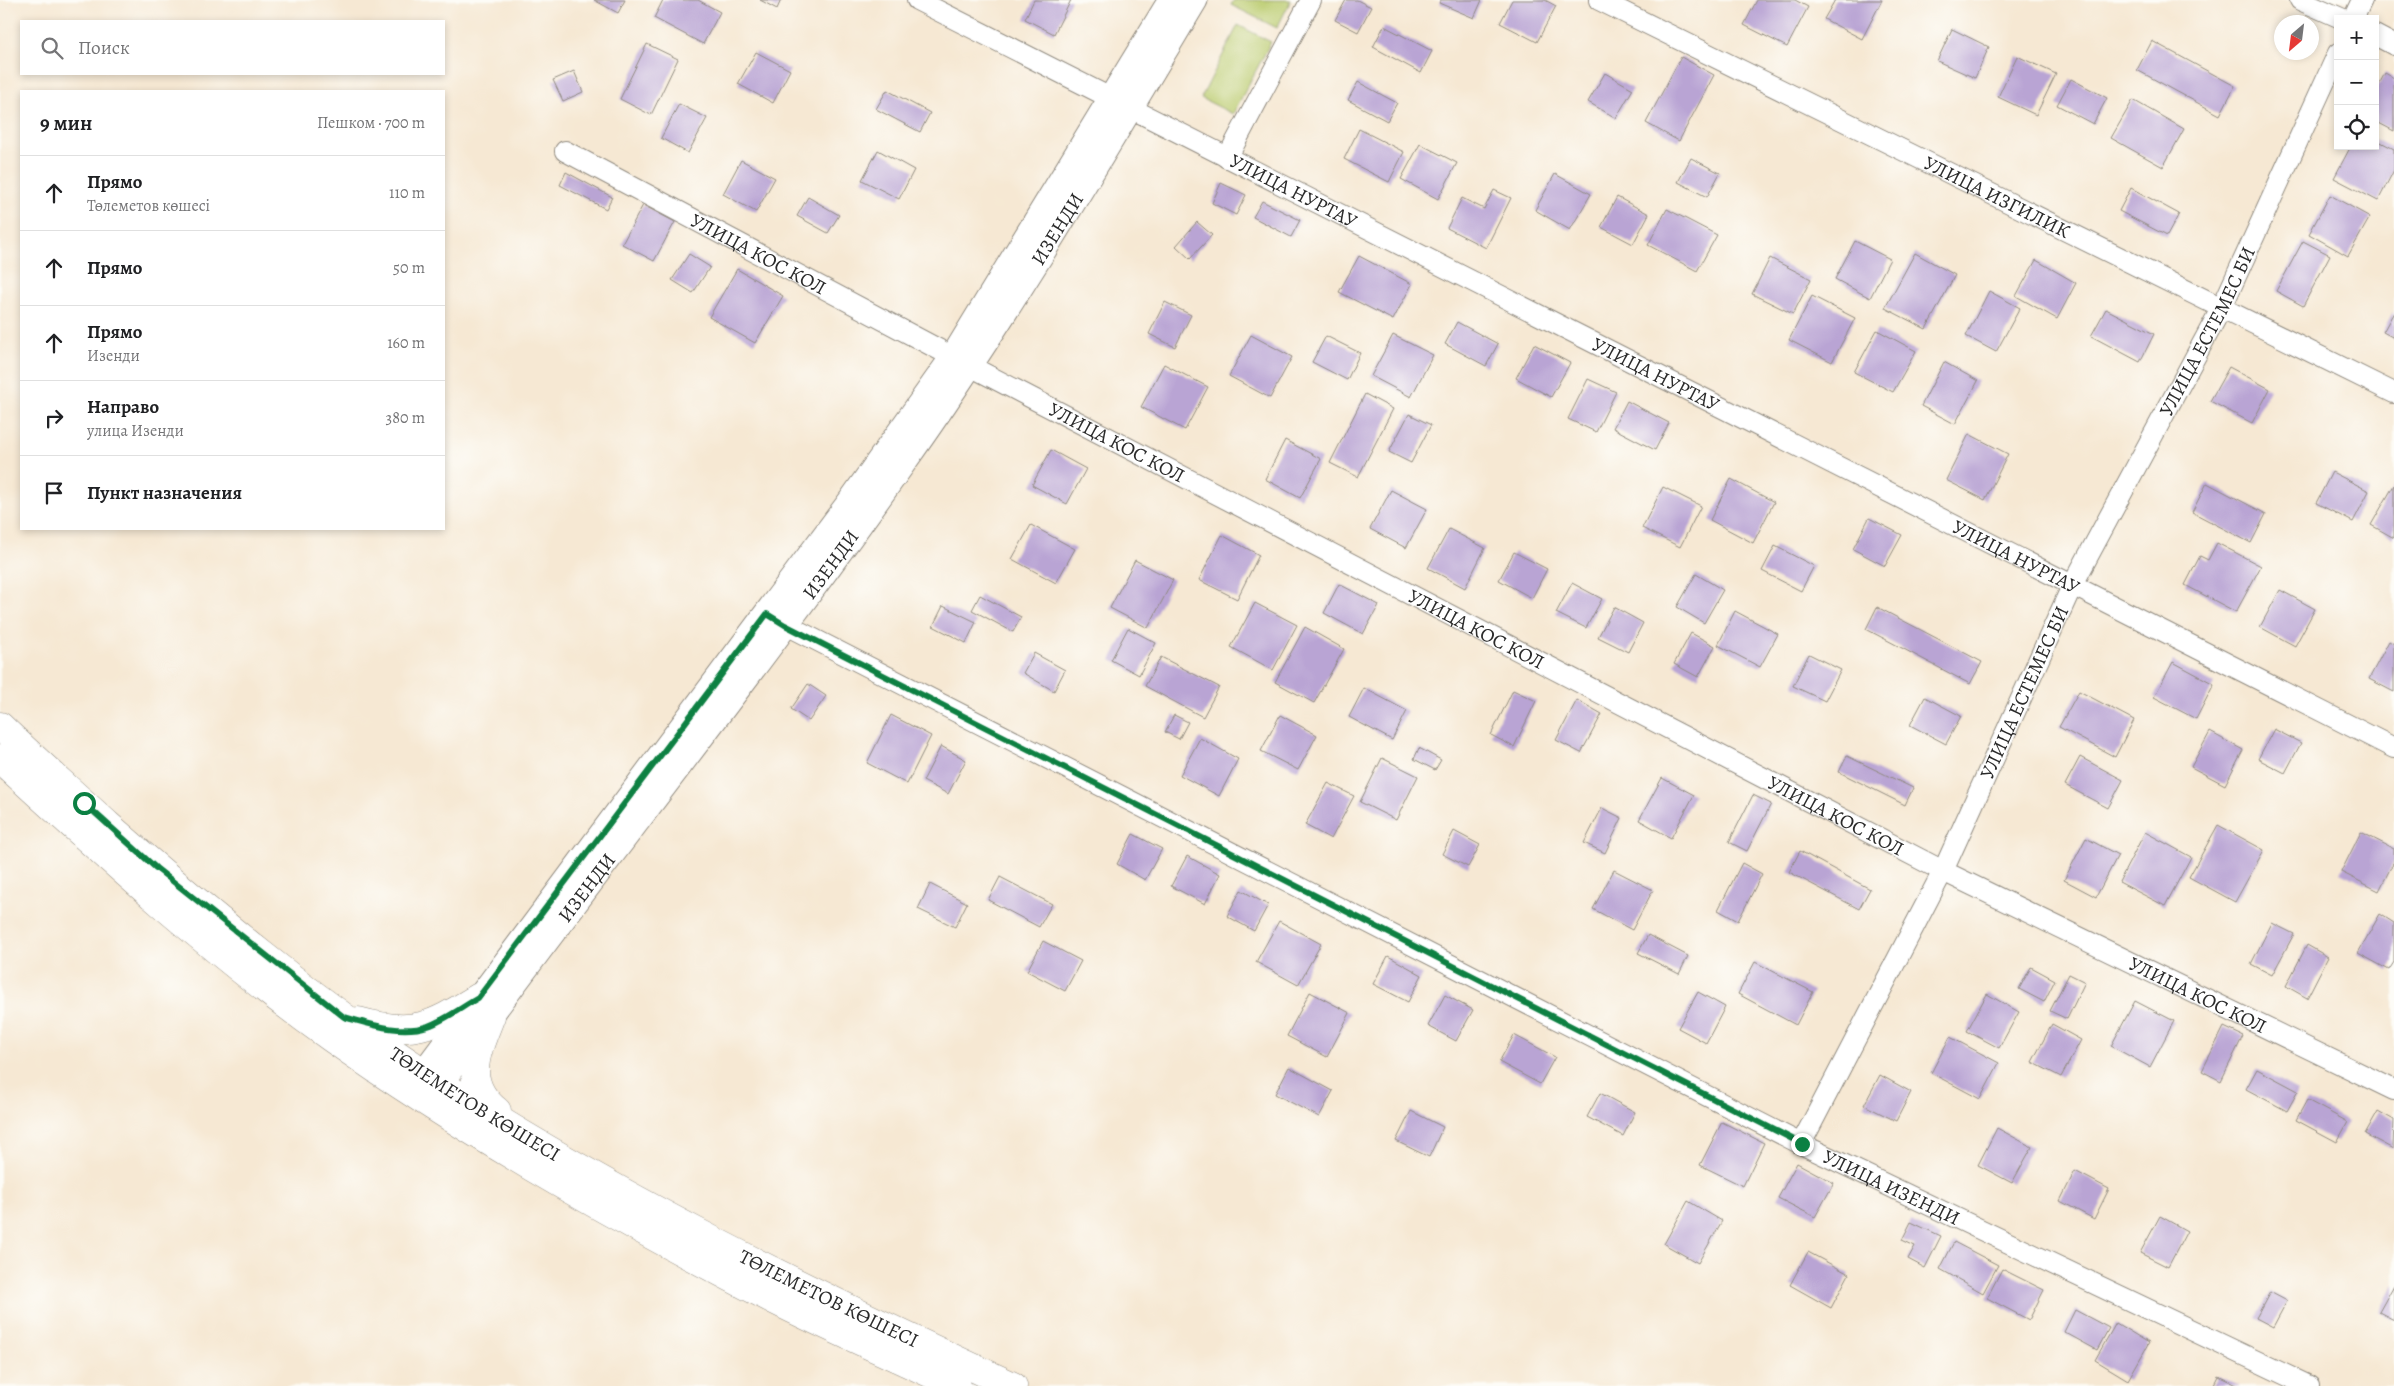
<!DOCTYPE html>
<html lang="ru">
<meta charset="utf-8">
<style>
body{margin:0;font-family:Alegreya,serif;background:#f2f2f2;color:#202124}
.controls{position:absolute;right:15px;top:15px;display:grid;overflow:hidden;border-radius:0px;box-shadow:0 2px 8px #0003}
.controls button{width:45px;height:45px;display:grid;place-items:center;padding:0;border:0;border-bottom:1px solid #e0e0e0;background:#fff;color:#202124;font:25px sans-serif}
.compass{position:absolute;left:2274px;top:15px;width:45px;height:45px;border-radius:50%;background:#fff;box-shadow:0 2px 8px #0003;rotate:208deg}
.stop{position:absolute;width:15px;height:15px;margin:-11px;border:4px solid #0b8043;border-radius:50%;background:#fff}
.stop.end{background:#0b8043;border-color:#fff;box-shadow:0 1px 5px #0008}
.list{margin:0;padding:0;list-style:none}
h2{display:flex;justify-content:space-between;align-items:center;height:65px;margin:0;padding:0 20px;font-size:21px}
h2 small{font-size:16px;font-weight:400;color:#757577}
.list li{display:grid;grid-template-columns:32px 1fr auto;gap:15px;align-items:center;box-sizing:border-box;height:75px;padding:0 20px;border-top:1px solid #e0e0e0}
.list b{display:block;font-size:19px;white-space:nowrap}
.list p{margin:0;font-size:16px;white-space:nowrap;color:#757577}
.list em{font-size:16px;font-style:normal;color:#757577}
.icon{flex:none;width:28px;height:28px;fill:none;stroke:currentColor;stroke-width:2;stroke-linecap:round;stroke-linejoin:round}
.map{position:relative;flex:none;width:2394px;height:1386px;overflow:hidden}
.search{position:absolute;background:#fff;box-shadow:0 2px 8px #0003;left:20px;top:20px;width:425px;height:55px;display:flex;align-items:center;gap:12px;box-sizing:border-box;padding:0 18px;border-radius:0px;color:#757577;font-size:19px}
.panel{position:absolute;background:#fff;box-shadow:0 2px 8px #0003;left:20px;top:90px;width:425px;height:440px;border-radius:0px}
.map>svg:first-child{display:block}
.green{fill:#bacb6d;stroke:#727b4c}
.building{fill:#b9a4d4}
.lines{fill:none;stroke-linecap:round;stroke-linejoin:round}
.minor-casing{stroke:#908a7f;stroke-width:22}
.tertiary-casing{stroke:#908a7f;stroke-width:27}
.primary-casing{stroke:#908a7f;stroke-width:29}
.minor{stroke:#fff;stroke-width:20}
.tertiary{stroke:#fff;stroke-width:25}
.primary{stroke:#fff;stroke-width:28}
.route{stroke:#0b8043;stroke-width:6}
.labels{text-anchor:middle;dominant-baseline:central;stroke-width:5;stroke-linejoin:round;paint-order:stroke}
.street-label{font-size:20px;fill:#2b2b2b;stroke:#fdfcf7}
</style>
<div class="map">
<svg width="2394" height="1386" viewBox="0 0 2394 1386">
<rect width="100%" height="100%" fill="#fdfcf7"/>
<filter id="ink" filterUnits="userSpaceOnUse"><feTurbulence type="fractalNoise" baseFrequency=".02" numOctaves="2"/><feDisplacementMap in="SourceGraphic" scale="10" xChannelSelector="R" yChannelSelector="G"/><feConvolveMatrix kernelMatrix="1 2 1 2 8 2 1 2 1" color-interpolation-filters="sRGB"/></filter>
<filter id="wash" filterUnits="userSpaceOnUse"><feTurbulence type="fractalNoise" baseFrequency=".0096" numOctaves="4" result="noise"/><feDisplacementMap in="SourceGraphic" scale="20" xChannelSelector="R" yChannelSelector="G"/><feGaussianBlur stdDeviation="1.12" result="paint"/><feColorMatrix in="noise" values="0 0 0 0 0 0 0 0 0 0 0 0 0 0 0 0 0 1.4 0 .05"/><feComposite in="paint" operator="in"/></filter>
<g filter="url(#wash)">
<rect width="100%" height="100%" fill="#f6e8d3"/>
<path class="green" d="M1234 0H1291L1277 28 1231 5Z
M1238 25 1271 42 1233 114 1201 98Z"/>
<g id="blocks">
<path class="building" d="M594 0H625L618 13Z
M663 0H698L720 12 703 44 654 18Z
M760 0H781L777 9Z
M1034 0H1071L1054 34 1025 19Z
M1346 0H1357L1371 7 1358 32 1335 20Z
M1441 0H1482L1474 18 1439 3Z
M1512 0H1545L1556 6 1537 42 1500 23Z
M1757 0H1795L1808 7 1787 47 1744 25Z
M1835 0H1882L1862 39 1824 19Z
M1384 26 1432 51 1421 73 1373 47Z
M1952 29 1989 47 1975 78 1937 61Z
M2152 41 2235 86 2220 115 2137 70Z
M647 44 678 59 651 115 620 99Z
M756 52 790 70 773 103 738 84Z
M2017 56 2056 74 2036 115 1998 97Z
M1681 57 1714 75 1679 141 1646 123Z
M574 71 583 92 563 101 553 80Z
M1605 73 1633 89 1616 118 1588 102Z
M2385 73 2394 78V131L2375 121V92Z
M2071 79 2107 98 2093 124 2057 105Z
M1358 82 1397 103 1387 121 1348 100Z
M887 90 930 113 920 132 876 109Z
M2133 100 2184 129 2163 167 2111 138Z
M679 104 707 118 688 153 661 138Z
M1359 129 1404 152 1389 182 1344 159Z
M2375 139 2394 149V170L2378 201 2334 178 2351 146H2375Z
M1420 144 1457 163 1438 199 1401 179Z
M878 150 914 170 899 199 862 180Z
M1691 158 1720 173 1707 197 1678 182Z
M741 160 775 178 756 212 723 194Z
M566 172 612 197 606 209 560 185Z
M1555 174 1591 194 1570 230 1535 210Z
M1221 183 1246 195 1236 215 1212 203Z
M2131 188 2179 214 2167 236 2119 211Z
M1494 190 1511 198 1486 248 1447 228 1462 198 1484 209Z
M2330 195 2370 217 2348 256 2309 234Z
M808 197 839 215 828 233 797 216Z
M1617 197 1649 214 1633 244 1601 227Z
M1262 201 1300 220 1291 237 1253 217Z
M643 205 675 222 654 261 622 244Z
M1667 209 1717 235 1697 271 1648 245Z
M1197 222 1212 235 1190 259 1176 246Z
M1855 241 1890 259 1870 298 1835 279Z
M2303 241 2330 255 2303 306 2276 291Z
M1915 253 1955 275 1926 329 1885 308Z
M689 254 710 267 693 293 672 280Z
M1359 256 1412 284 1393 320 1339 292Z
M1770 258 1811 279 1793 314 1752 294Z
M2036 260 2076 283 2057 319 2016 296Z
M737 269 783 296 755 343 709 317Z
M1989 291 2020 308 1996 352 1966 336Z
M1812 296 1855 318 1832 362 1789 340Z
M1165 302 1191 315 1175 347 1149 334Z
M2106 309 2154 334 2140 362 2091 336Z
M2394 312V338L2383 332Z
M1457 322 1498 344 1486 366 1445 344Z
M1877 330 1916 351 1893 392 1854 372Z
M1251 335 1292 357 1270 398 1229 376Z
M1393 335 1433 355 1411 397 1371 376Z
M1326 336 1360 353 1347 380 1312 362Z
M1534 344 1570 363 1551 397 1516 378Z
M1944 362 1978 381 1955 424 1921 406Z
M1164 364 1208 387 1185 430 1141 407Z
M2229 367 2270 389 2252 423 2210 401Z
M1588 379 1616 392 1596 432 1568 419Z
M1365 394 1393 409 1358 477 1330 463Z
M1627 401 1669 423 1655 450 1613 428Z
M1409 414 1431 425 1411 463 1389 452Z
M1969 434 2008 454 1985 500 1946 480Z
M1285 440 1321 459 1300 498 1265 479Z
M1051 450 1086 469 1067 504 1032 485Z
M2332 472 2369 491 2353 522 2316 503Z
M1731 479 1774 502 1753 543 1710 520Z
M2207 483 2266 514 2251 543 2192 512Z
M2394 485V538L2371 525Z
M1663 487 1701 506 1680 547 1642 528Z
M1391 490 1427 509 1406 548 1370 529Z
M1869 518 1902 535 1885 566 1853 549Z
M1031 525 1075 549 1056 583 1012 559Z
M1449 529 1485 548 1465 588 1428 568Z
M1222 535 1259 555 1237 599 1199 580Z
M2217 543 2261 566 2236 612 2185 585 2200 556 2208 560Z
M1775 546 1814 566 1801 591 1762 571Z
M1514 552 1547 569 1532 598 1499 580Z
M1135 560 1173 580 1148 628 1110 608Z
M1696 574 1723 590 1704 623 1677 607Z
M1572 583 1602 599 1586 628 1556 613Z
M1339 584 1379 605 1363 634 1324 613Z
M2280 590 2315 609 2295 646 2260 627Z
M980 595 1021 617 1013 632 972 610Z
M1255 603 1297 625 1273 670 1231 647Z
M943 606 976 622 966 643 933 626Z
M1614 607 1643 623 1628 652 1598 637Z
M1877 607 1982 662 1970 684 1866 629Z
M1735 611 1778 634 1760 667 1718 645Z
M1305 627 1344 649 1314 703 1275 682Z
M1128 628 1156 643 1139 675 1111 660Z
M1691 633 1715 646 1698 677 1674 664Z
M2389 641 2394 644V692L2369 679Z
M1034 653 1065 670 1054 691 1023 673Z
M1809 654 1841 670 1825 701 1793 686Z
M1161 657 1219 687 1203 717 1145 686Z
M2173 662 2214 684 2196 719 2154 697Z
M808 684 826 696 809 721 791 709Z
M1364 688 1407 711 1392 740 1349 717Z
M1513 690 1536 701 1514 747 1491 735Z
M2079 691 2134 720 2115 757 2059 727Z
M1925 697 1961 716 1946 744 1910 725Z
M1577 700 1602 714 1581 753 1556 740Z
M891 715 931 736 907 784 867 763Z
M1174 715 1188 722 1179 739 1165 732Z
M1280 715 1317 735 1298 770 1261 751Z
M2274 729 2301 743 2285 773 2258 759Z
M2210 732 2243 750 2225 785 2191 767Z
M1200 738 1238 759 1219 796 1180 775Z
M941 746 966 760 948 794 923 781Z
M1419 748 1441 760 1435 770 1414 759Z
M1847 756 1913 788 1905 805 1839 772Z
M2080 757 2123 780 2108 808 2065 785Z
M1382 758 1418 776 1396 820 1360 802Z
M1662 778 1694 795 1671 838 1639 820Z
M1328 783 1354 796 1331 839 1305 825Z
M1753 795 1771 804 1747 851 1729 842Z
M1602 808 1622 818 1605 853 1584 843Z
M2218 825 2264 850 2235 902 2189 877Z
M1454 831 1480 845 1468 867 1442 854Z
M2145 832 2191 857 2165 906 2119 882Z
M2361 832 2394 849V861L2379 891 2341 872Z
M1133 834 1162 849 1145 880 1117 864Z
M2086 838 2118 855 2096 897 2064 880Z
M1800 851 1870 889 1859 909 1789 872Z
M1187 856 1220 874 1205 904 1171 886Z
M1742 863 1762 874 1738 921 1718 910Z
M1614 870 1653 890 1632 930 1593 909Z
M1000 877 1052 904 1039 927 988 900Z
M930 884 967 903 955 927 918 909Z
M1241 890 1268 905 1254 931 1227 916Z
M2380 914 2394 923V962L2389 970 2358 953Z
M1279 921 1321 944 1298 985 1256 962Z
M2272 923 2294 934 2272 975 2251 964Z
M1648 935 1688 956 1679 974 1638 953Z
M1043 941 1081 961 1065 991 1027 971Z
M2307 945 2328 957 2307 998 2286 986Z
M1388 956 1422 975 1408 1002 1373 984Z
M1755 962 1813 992 1796 1025 1738 994Z
M2031 967 2055 980 2044 1002 2019 989Z
M2069 974 2085 982 2067 1019 2050 1011Z
M1310 992 1350 1013 1327 1057 1287 1036Z
M1698 992 1725 1007 1706 1043 1678 1028Z
M1987 994 2019 1012 1999 1048 1967 1031Z
M1445 995 1473 1010 1456 1041 1428 1026Z
M2135 1001 2174 1021 2150 1067 2111 1046Z
M2052 1024 2081 1040 2061 1077 2032 1062Z
M2224 1027 2243 1036 2221 1081 2202 1071Z
M1514 1035 1555 1057 1540 1084 1499 1062Z
M1950 1037 1999 1063 1980 1099 1931 1073Z
M1289 1067 1333 1091 1319 1117 1275 1094Z
M2257 1069 2298 1091 2287 1111 2246 1089Z
M1880 1075 1911 1092 1896 1121 1864 1105Z
M1600 1093 1635 1112 1623 1136 1587 1117Z
M2307 1100 2348 1122 2337 1142 2296 1120Z
M1411 1111 1443 1127 1429 1157 1396 1141Z
M2378 1111 2394 1120 2393 1149 2365 1134Z
M1722 1122 1764 1143 1743 1186 1700 1165Z
M1997 1128 2032 1147 2012 1183 1978 1165Z
M1797 1163 1834 1183 1815 1217 1778 1198Z
M2075 1171 2109 1189 2094 1219 2060 1201Z
M1688 1201 1722 1221 1698 1263 1664 1244Z
M2160 1216 2187 1231 2168 1267 2140 1253Z
M1911 1222 1941 1236 1925 1268 1908 1259 1915 1246 1902 1240Z
M1954 1242 1998 1265 1983 1293 1940 1269Z
M1808 1252 1849 1274 1831 1308 1790 1285Z
M2002 1269 2044 1290 2029 1320 1987 1298Z
M2394 1285V1320L2379 1312Z
M2270 1292 2287 1301 2273 1327 2256 1318Z
M2075 1310 2109 1328 2097 1350 2064 1332Z
M2116 1323 2149 1343 2128 1380 2095 1360Z
M2218 1376 2239 1386H2213Z"/>
</g>
</g>
<g filter="url(#ink)">
<use href="#blocks" fill-opacity="0" stroke="#908a7f" stroke-width="1"/>
<g class="lines">
<g class="minor-casing">
<g id="minor">
<path id="s1" d="M917 0 2394 748"/>
<path id="s2" d="M1599 0 2394 393"/>
<path d="M2300 0 2343 19"/>
<path d="M2353 19 2362 0"/>
<path d="M2375 35 2394 45"/>
<path id="s3" d="M565 151 970 366 1943 871 2394 1090"/>
<path d="M1227 158 1311 0"/>
<path id="s4" d="M773 618 1801 1144 2309 1386"/>
<path id="s5" d="M1801 1144 1943 871 2072 586 2222 307 2338 53"/>
</g>
</g>
<g class="tertiary-casing">
<g id="tertiary">
<path d="M412 1088 852 499 953 357 1171 0"/>
<path id="s6" d="M428 1100C584 885 751 679 904 462 1009 314 1102 155 1195 0"/>
</g>
</g>
<g class="primary-casing">
<g id="primary">
<path id="s7" d="M0 726C35 760 72 792 108 825 207 912 310 997 420 1070 606 1193 812 1293 1013 1386"/>
<path d="M0 759C106 857 214 954 331 1038 471 1137 622 1222 774 1300 834 1330 896 1357 957 1386"/>
<path d="M491 1016C477 1052 461 1082 497 1111"/>
<path d="M358 1021C415 1037 431 1026 479 997"/>
</g>
</g>
<use href="#minor" class="minor"/>
<use href="#tertiary" class="tertiary"/>
<use href="#primary" class="primary"/>
</g>
</g>
<g class="lines" filter="url(#ink)">
<path class="route" d="M84 803 156 868 344 1017C370 1024 400 1035 428 1026 445 1020 462 1007 478 998L767 614 785 625 1802 1144"/>
</g>
<g class="labels">
<g class="street-label">
<text stroke="none"><textPath href="#s1" startOffset="422">УЛИЦА НУРТАУ</textPath></text>
<text stroke="none"><textPath href="#s2" startOffset="444">УЛИЦА ИЗГИЛИК</textPath></text>
<text stroke="none"><textPath href="#s6" startOffset="1075">ИЗЕНДИ</textPath></text>
<text stroke="none"><textPath href="#s3" startOffset="219">УЛИЦА КОС КОЛ</textPath></text>
<text stroke="none"><textPath href="#s5" startOffset="909">УЛИЦА ЕСТЕМЕС БИ</textPath></text>
<text stroke="none"><textPath href="#s1" startOffset="828">УЛИЦА НУРТАУ</textPath></text>
<text stroke="none"><textPath href="#s3" startOffset="624">УЛИЦА КОС КОЛ</textPath></text>
<text stroke="none"><textPath href="#s1" startOffset="1232">УЛИЦА НУРТАУ</textPath></text>
<text stroke="none"><textPath href="#s6" startOffset="670">ИЗЕНДИ</textPath></text>
<text stroke="none"><textPath href="#s3" startOffset="1029">УЛИЦА КОС КОЛ</textPath></text>
<text stroke="none"><textPath href="#s5" startOffset="504">УЛИЦА ЕСТЕМЕС БИ</textPath></text>
<text stroke="none"><textPath href="#s3" startOffset="1434">УЛИЦА КОС КОЛ</textPath></text>
<text stroke="none"><textPath href="#s6" startOffset="265">ИЗЕНДИ</textPath></text>
<text stroke="none"><textPath href="#s3" startOffset="1838">УЛИЦА КОС КОЛ</textPath></text>
<text stroke="none"><textPath href="#s7" startOffset="608">ТӨЛЕМЕТОВ КӨШЕСІ</textPath></text>
<text stroke="none"><textPath href="#s4" startOffset="1255">УЛИЦА ИЗЕНДИ</textPath></text>
<text stroke="none"><textPath href="#s7" startOffset="1012">ТӨЛЕМЕТОВ КӨШЕСІ</textPath></text>
</g>
</g>
</svg>
<div class="controls">
<button>+</button>
<button>−</button>
<button><svg class="icon" aria-label="locate" viewBox="0 0 24 24"><circle cx="12" cy="12" r="6"/><path d="M12 2v4M12 18v4M2 12h4M18 12h4"/></svg></button>
</div>
<svg class="compass" viewBox="-18 -18 36 36"><path d="M0-13l5 13h-10z" fill="#e53935"/><path d="M0 13l5-13h-10z" fill="#757577"/></svg>
<div class="stop" style="left:84px;top:803px"></div>
<div class="stop end" style="left:1802px;top:1144px"></div>
<div class="search"><svg class="icon" aria-label="search" viewBox="0 0 24 24"><circle cx="10" cy="10" r="6"/><path d="M15 15l6 6"/></svg>Поиск</div>
<section class="panel">
<h2>9 мин<small>Пешком · 700 m</small></h2>
<ul class="list">
<li><svg class="icon" aria-label="ahead" viewBox="0 0 24 24"><path d="M12 20V5M6 11l6-6 6 6"/></svg><div><b>Прямо</b><p>Төлеметов көшесі</p></div><em>110 m</em></li>
<li><svg class="icon" aria-label="ahead" viewBox="0 0 24 24"><path d="M12 20V5M6 11l6-6 6 6"/></svg><div><b>Прямо</b></div><em>50 m</em></li>
<li><svg class="icon" aria-label="ahead" viewBox="0 0 24 24"><path d="M12 20V5M6 11l6-6 6 6"/></svg><div><b>Прямо</b><p>Изенди</p></div><em>160 m</em></li>
<li><svg class="icon" aria-label="right" viewBox="0 0 24 24"><path d="M7 20v-9h11M14 6l5 5-5 5"/></svg><div><b>Направо</b><p>улица Изенди</p></div><em>380 m</em></li>
<li><svg class="icon" aria-label="arrive" viewBox="0 0 24 24"><path d="M6 21V4h12l-3 4 3 4H6"/></svg><div><b>Пункт назначения</b></div></li>
</ul>
</section>
</div>
